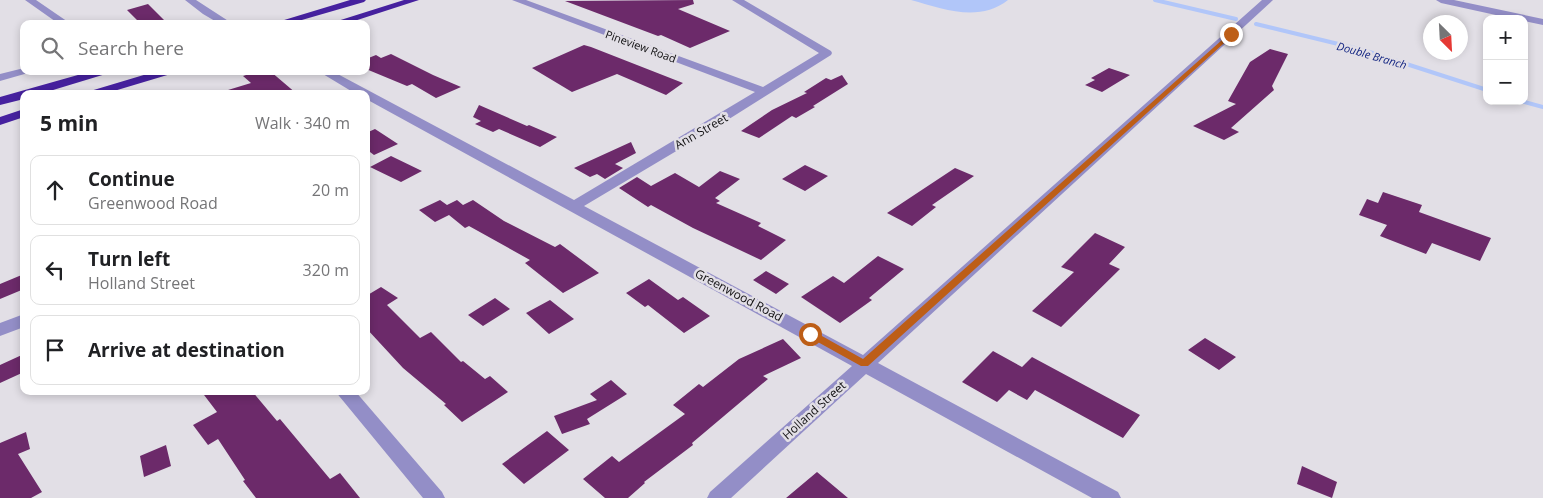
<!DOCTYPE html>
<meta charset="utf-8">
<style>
body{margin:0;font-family:"Open Sans",sans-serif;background:#f2f2f2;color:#202124}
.controls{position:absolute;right:15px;top:15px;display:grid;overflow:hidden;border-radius:10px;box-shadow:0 2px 8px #0003}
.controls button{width:45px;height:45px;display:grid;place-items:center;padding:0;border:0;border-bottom:1px solid #e0e0e0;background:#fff;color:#202124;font:25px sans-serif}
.compass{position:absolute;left:1423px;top:15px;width:45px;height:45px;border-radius:50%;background:#fff;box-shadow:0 2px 8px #0003;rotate:156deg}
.stop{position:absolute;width:15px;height:15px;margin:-11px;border:4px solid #bd5e17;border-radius:50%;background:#fff}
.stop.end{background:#bd5e17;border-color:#fff;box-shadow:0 1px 5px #0008}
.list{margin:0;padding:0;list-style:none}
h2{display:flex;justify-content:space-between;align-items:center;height:65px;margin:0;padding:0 20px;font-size:21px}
h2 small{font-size:16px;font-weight:400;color:#757577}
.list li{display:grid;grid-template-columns:32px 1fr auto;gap:15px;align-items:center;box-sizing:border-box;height:70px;margin:0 10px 10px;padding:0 10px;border:1px solid #e0e0e0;border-radius:10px}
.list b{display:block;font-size:19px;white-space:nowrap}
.list p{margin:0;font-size:16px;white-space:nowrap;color:#757577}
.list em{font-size:16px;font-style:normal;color:#757577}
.icon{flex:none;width:28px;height:28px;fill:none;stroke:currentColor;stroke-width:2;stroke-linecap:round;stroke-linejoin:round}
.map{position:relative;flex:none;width:1543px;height:498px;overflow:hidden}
.search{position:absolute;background:#fff;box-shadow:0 2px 8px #0003;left:20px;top:20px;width:350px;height:55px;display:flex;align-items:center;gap:12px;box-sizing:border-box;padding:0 18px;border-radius:10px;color:#757577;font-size:19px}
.panel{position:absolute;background:#fff;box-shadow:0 2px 8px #0003;left:20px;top:90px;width:350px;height:305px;border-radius:10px}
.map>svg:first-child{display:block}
.water{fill:#b1c6f9}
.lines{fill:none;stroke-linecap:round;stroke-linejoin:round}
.stream{stroke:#b1c6f9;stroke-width:4}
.building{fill:#6c2a6a}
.minor{fill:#938ec7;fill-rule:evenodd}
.highway{fill:#46219f;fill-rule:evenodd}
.route{fill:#bd5e17}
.labels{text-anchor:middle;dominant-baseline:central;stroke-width:5;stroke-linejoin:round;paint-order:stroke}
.far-street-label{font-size:11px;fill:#121113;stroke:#e2dfe6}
.far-water-label{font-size:11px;font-style:italic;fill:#132582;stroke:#e2dfe6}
.street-label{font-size:12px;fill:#121113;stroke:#e2dfe6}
</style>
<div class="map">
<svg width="1543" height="498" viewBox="0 0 1543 498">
<rect width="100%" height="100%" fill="#e2dfe6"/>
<path class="water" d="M911 0H1008C979 23 943 9 911 0Z"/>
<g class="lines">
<path class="stream" d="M1155 0 1236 19
M1256 24 1363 50 1487 90
M1521 101 1543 107"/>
</g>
<path class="building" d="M693 0 694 4 678 9 730 31 690 48 661 35 658 36 565 1Z
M148 4 168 24H141L127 10Z
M584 45 591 47 683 83 666 95 617 74 572 92 532 68Z
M1270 49 1288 54 1272 86 1274 90 1231 128 1239 132 1224 140 1193 126 1236 104 1228 101 1250 62Z
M391 54 433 75 461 87 436 98 412 84 407 86 366 69V59L376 55 381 58Z
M1109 68 1130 75 1102 92 1085 85 1095 80 1091 78Z
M258 71H270L297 94H228V90L251 83 243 76Z
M842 75 848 84 813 106 815 107 796 118 792 116 759 138 741 131 772 110 807 93 804 92 826 78 831 80Z
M479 105 527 126 529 125 557 137 540 147 499 129 493 132 475 124 481 121 473 117Z
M375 129 398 144 374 155 366 149V133Z
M631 142 636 153 615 164 623 168 605 179 597 174 590 177 574 168Z
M391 156 422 171 401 182 370 167Z
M805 165 828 176 805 191 782 179Z
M955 168 974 176 932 205 936 207 912 226 887 213Z
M720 171 740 179 715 198 720 201 716 203 761 223 758 226 786 240 761 260 693 228 651 205 648 207 619 188 637 177 651 186 675 173 699 187Z
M1383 192 1422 205 1419 212 1491 238 1480 261 1432 243 1426 254 1380 236 1387 225 1359 215 1367 199 1378 203Z
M440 200 447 205 457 200 463 205 473 200 504 221 555 247 560 244 599 273 563 293 525 263 530 260 469 226 465 228 449 215 435 222 419 210Z
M1095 233 1125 247 1109 264 1120 269 1061 327 1032 311 1074 272 1061 267Z
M878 256 904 269 869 298 872 300 840 323 801 297 833 276 844 283Z
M766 271 789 284 776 294 753 280Z
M24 274V289L0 299V284Z
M649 279 678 300 683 297 710 316 684 333 648 305 645 307 626 293Z
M381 287 398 298 387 305 420 338 431 332 461 362 463 361 485 379 490 376 508 392 462 422 444 405 446 404 403 368 366 328V296Z
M495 298 510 309 483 326 468 315Z
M550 300 574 319 549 334 526 313Z
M1205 338 1236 357 1219 370 1188 350Z
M783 339 801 358 763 376 768 379 692 443 693 445 644 482 645 483 628 498H605L583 479 612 456 619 462 685 414 673 405 699 384 703 387 739 359Z
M993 351 1022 367 1032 357 1140 415 1123 438 1035 390 1027 400 1009 390 997 402 962 382Z
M24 354V372L0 383V365Z
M611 380 627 394 587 419 590 424 562 434 554 416 597 400 590 394Z
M201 391H252L277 421 280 419 330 479 340 473 360 498H256L243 481 245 480 218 439 208 445 193 425 217 412Z
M547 431 569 450 524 484 502 464Z
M26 432 30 449 18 454 42 492 31 498H0V443Z
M166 445 171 466 144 477 140 456Z
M1302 466 1337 482 1332 498 1297 484Z
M817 472 848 498H786Z"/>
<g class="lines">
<path class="minor" d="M25 0H36L71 24H59Z
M185 0H196L233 24H220L203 14Z
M512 0H526L763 87 819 53 732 0H744L831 51 832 53 831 55 710 131 584 206 863 355 1262 0H1273L878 363 1118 492 1121 498H1092L866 374 731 498H707L710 492 852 366 366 99V94H356L318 71H332L574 200 755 92Z
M1436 0H1454L1543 19V25L1524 21V19H1514L1441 3Z
M24 68V71H29L28 73 0 81V74Z
M24 314V327L0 336V323Z
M335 391H355L442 492 445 498H423Z"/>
<path class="highway" d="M350 0H366L364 2 288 24H271Z
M404 0H419L345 24H328Z
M92 71H110L109 73 40 94H24V99L0 105V97Z
M157 71H175L174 73 104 94H85L87 92Z
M24 109V117L0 125V117Z"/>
</g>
<path class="route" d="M1231 32 1233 35 868 366H861L807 336V331H813L863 359Z"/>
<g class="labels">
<g class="far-street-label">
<text transform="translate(641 46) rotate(20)">Pineview Road</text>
</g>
<g class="far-water-label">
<text transform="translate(1372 55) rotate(16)">Double Branch</text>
</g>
<g class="street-label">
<text transform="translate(701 131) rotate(-30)">Ann Street</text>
<text transform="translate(739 295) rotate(28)">Greenwood Road</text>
<text transform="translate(814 410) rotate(-42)">Holland Street</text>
</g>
</g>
</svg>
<div class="controls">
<button>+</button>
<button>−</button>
</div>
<svg class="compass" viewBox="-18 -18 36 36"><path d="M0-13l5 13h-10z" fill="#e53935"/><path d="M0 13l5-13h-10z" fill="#757577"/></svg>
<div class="stop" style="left:810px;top:334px"></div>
<div class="stop end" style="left:1231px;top:34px"></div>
<div class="search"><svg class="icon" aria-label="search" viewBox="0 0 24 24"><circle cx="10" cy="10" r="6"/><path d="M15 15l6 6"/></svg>Search here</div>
<section class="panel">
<h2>5 min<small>Walk · 340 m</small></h2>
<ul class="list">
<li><svg class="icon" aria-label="ahead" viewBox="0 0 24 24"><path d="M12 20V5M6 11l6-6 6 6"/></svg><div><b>Continue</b><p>Greenwood Road</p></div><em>20 m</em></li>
<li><svg class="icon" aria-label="left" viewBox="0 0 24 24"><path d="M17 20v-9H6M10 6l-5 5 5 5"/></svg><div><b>Turn left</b><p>Holland Street</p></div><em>320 m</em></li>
<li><svg class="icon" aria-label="arrive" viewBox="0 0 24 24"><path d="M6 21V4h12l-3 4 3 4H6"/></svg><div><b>Arrive at destination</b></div></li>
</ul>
</section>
</div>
